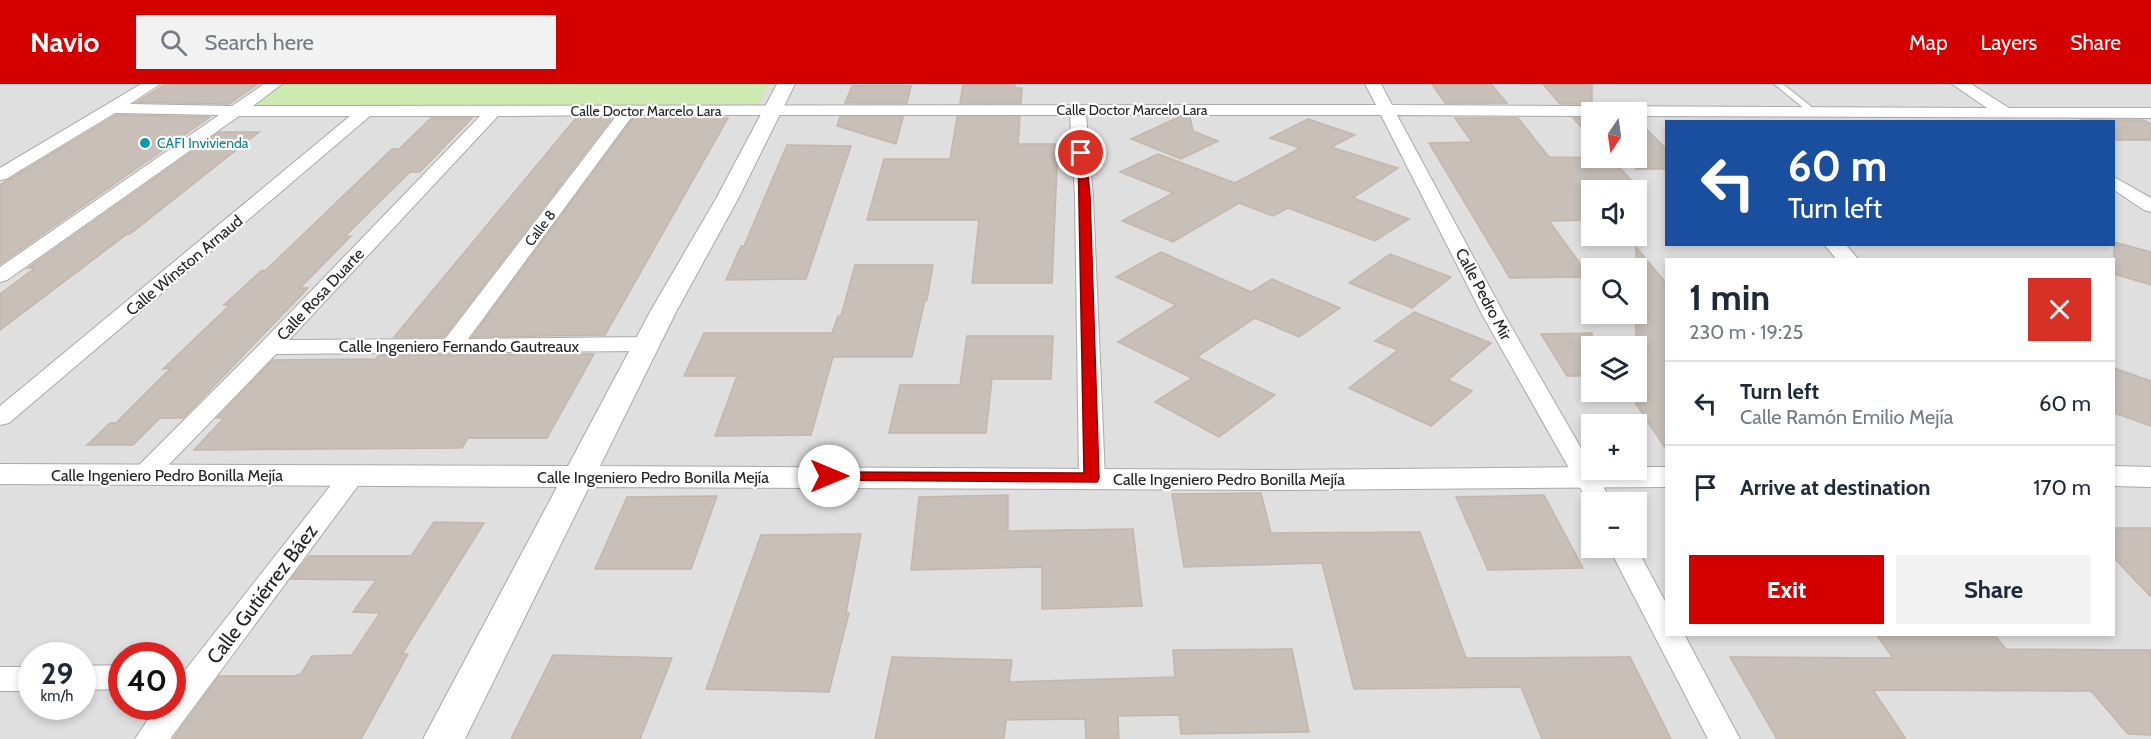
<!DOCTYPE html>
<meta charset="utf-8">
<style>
body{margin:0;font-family:Cabin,sans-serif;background:#f2f2f3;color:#1f2937;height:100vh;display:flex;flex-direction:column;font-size:22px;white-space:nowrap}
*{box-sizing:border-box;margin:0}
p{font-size:20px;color:#747a83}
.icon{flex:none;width:33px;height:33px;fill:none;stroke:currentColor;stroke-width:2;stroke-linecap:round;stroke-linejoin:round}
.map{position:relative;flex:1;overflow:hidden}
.sheet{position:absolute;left:1665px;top:174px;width:450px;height:378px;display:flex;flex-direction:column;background:#fff;border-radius:0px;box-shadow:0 3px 9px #0003}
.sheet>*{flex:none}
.top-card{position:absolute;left:1665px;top:36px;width:450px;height:126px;border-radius:0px;box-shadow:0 3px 9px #0003;background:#1a4fa0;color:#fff;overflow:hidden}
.needle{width:39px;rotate:193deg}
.controls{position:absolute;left:1581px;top:18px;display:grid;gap:12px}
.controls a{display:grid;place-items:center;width:66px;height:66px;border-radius:0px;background:#fff;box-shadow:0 3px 9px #0003;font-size:30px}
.speed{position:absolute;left:18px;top:558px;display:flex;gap:12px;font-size:30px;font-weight:700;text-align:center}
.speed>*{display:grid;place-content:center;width:78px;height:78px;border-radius:50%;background:#fff;box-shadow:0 3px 9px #0003;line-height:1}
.speed small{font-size:15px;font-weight:400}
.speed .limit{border:9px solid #d22;background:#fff;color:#111}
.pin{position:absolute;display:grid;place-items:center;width:51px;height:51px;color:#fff;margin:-26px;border:3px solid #fff;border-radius:50%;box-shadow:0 2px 6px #0007}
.me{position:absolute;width:66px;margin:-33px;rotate:90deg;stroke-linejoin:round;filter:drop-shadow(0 0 4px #0008)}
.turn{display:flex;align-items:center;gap:21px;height:126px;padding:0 24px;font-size:27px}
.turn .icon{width:78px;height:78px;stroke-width:2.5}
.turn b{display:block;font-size:42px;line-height:51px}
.round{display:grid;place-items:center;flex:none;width:63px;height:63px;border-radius:0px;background:#f2f2f3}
.overview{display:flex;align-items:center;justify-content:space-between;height:102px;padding:0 24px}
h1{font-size:36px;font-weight:700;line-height:45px}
.button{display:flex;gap:12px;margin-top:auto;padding:12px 24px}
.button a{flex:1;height:69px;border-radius:0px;background:#d40000;color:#fff;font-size:24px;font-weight:700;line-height:69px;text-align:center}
.button a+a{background:#f2f2f3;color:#1f2937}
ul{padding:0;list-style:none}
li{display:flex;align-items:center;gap:18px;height:84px;padding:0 24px;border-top:2px solid #e0e1e3}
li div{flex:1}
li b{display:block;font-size:22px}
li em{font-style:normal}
header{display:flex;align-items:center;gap:36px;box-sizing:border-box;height:84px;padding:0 30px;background:#d40000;color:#fff}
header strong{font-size:28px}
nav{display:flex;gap:33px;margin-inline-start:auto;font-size:21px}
.search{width:420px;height:54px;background:#f2f2f3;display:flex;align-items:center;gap:15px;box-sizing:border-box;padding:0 21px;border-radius:0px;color:#747a83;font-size:22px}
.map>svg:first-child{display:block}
</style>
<header>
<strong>Navio</strong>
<div class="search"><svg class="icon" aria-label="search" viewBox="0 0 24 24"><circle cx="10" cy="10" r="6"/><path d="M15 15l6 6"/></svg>Search here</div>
<nav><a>Map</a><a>Layers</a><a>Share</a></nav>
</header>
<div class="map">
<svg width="2151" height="655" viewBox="0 0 2151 655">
<rect width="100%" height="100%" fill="#f2efe9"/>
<!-- residential -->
<path fill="#e0dfdf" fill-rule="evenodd" d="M0,0h2151v655h-2151zM1592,28h44v46h-44zM1666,38h448v122h-448zM1592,106h44v46h-44zM1666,176h448v374h-448zM1592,184h44v46h-44zM1592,262h44v46h-44zM1592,340h44v46h-44zM1592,418h44v46h-44zM32,572h50v50h-50zM122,572h50v50h-50z"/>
<!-- grass -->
<path fill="#cdebb0" d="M281,0h488l-10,20 -511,4z"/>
<!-- building -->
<path fill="#c7bfb8" stroke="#c4b6ab" stroke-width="1.5" d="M166,0h92l-29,20 -92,-2z
M963,0h52v4h7l-1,15h-61z
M1432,0h59l16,19h-62z
M1543,0h49v20h-32z
M852,2h59l-4,17h-62z
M116,31l94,2 -210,147v-79z
M606,33l5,2 -167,218h-50l182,-219z
M840,33h63l-7,27 -59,-18z
M957,33h63l-2,27h40l-6,139h-80l7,-63h-112l17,-61h66z
M1179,33h11l3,14 25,10 -37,18 -50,-20z
M431,34h41l-52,54h-10l-65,64h6l-51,52h8l-125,130h-23l-27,27h-46l23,-22h6l55,-55 -8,1 67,-64h-6l37,-34 5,-1 126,-121h7z
M633,34h95l-123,217 -133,2z
M1455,34h63l31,39 62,1 22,24 -41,1v37l-43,1 41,56 -80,1 -81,-135 43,-1z
M1573,34h19v21z
M1636,34l30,31v20h-30z
M1308,35l47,16 -24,12 67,21 -45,30 56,21 -34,22 -87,-33 -15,8 -34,-13 -66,39 -51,-21 51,-28 -53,-21 38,-18 77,29 65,-35 -30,-10z
M2080,36h64l7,4v16h-35l-2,-1v-17z
M220,48h39l-129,102h-3l-127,96v-36l35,-26h-7z
M787,61l64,1 -45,133 -80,1 15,-34h3z
M2114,158l37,10v33l-37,-11z
M1636,163l30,36v166l-30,-45z
M1161,168l90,40 21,-13 68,29 -41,29 -44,-19 -58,39 78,38 -56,42 -64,-35 37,-24 -74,-36 58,-37 -60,-28z
M1390,170l61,23 -39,31 -63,-25z
M855,181h78l-6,35h-2l-13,57h-79l-22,78 -96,1 22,-60h-53l20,-43h128l6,-17h3z
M1414,228l77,31 -43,37 24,11 -41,35 -82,-38 49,-38 -23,-9z
M1592,249v43h-25l-26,-42z
M967,252h86l-2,43h-59l-6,54h-97l11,-48h60z
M594,270l-47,84h-79l-6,10 -268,2 30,-32h-7l56,-58 103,-1 3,-4z
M2114,284l37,13v45l-37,-13z
M1261,409l10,40 149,-1 46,126 164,-1 41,82h-129l-21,-52 -167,2 -32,-126 -138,4 -12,-73z
M1008,411v36l125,-2 9,77 -100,3v-42l-131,3 8,-73z
M1544,411l39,73 -95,2 -32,-73z
M717,412l-26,73h-96l32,-72z
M434,438l50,1 -82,131h6l-47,85h-188l46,-63h75l7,-2 11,-18 40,-1 28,-42 -27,-1 23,-32 -85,-1 18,-23h102z
M2114,444h37v69l-37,-39z
M861,450l-15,79h3l-20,79 -123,-3 55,-154z
M1876,550h118l12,15 145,1v85l-23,-1 -37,-43 -218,-1 33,49h-129l-47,-82 163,1z
M1292,565l17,83 -128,2 -2,-19 -61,1 1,23h-33l-1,-20 -79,1 -2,19h-129l17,-82 120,3 -3,22 166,-5 -2,-27z
M553,571l119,3 -32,81h-129z"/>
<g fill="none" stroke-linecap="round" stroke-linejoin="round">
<!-- service casing -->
<g stroke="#a9a9a9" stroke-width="2">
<path id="service" d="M1774,0h9l35,28 -7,2z"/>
</g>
<!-- minor casing -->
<g stroke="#a9a9a9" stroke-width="2">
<path id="minor" d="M141,0h19l-30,20 102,2 32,-22h18l-29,22 1123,-1 -11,-21h16l11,21 595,3 -35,-24h19l38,24h142v10l-515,-2v-4h-44v4l-195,-1 108,201 107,186h-20v7l-109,-193 -102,-201h-295l7,81 12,282 -4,6 -9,2 -9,-2 -4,-6 -4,-282 -5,-81h-437l-165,224 179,-2 8,2 3,5 -3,5 -8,2 -371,3 -123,127 -9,2 -9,-2 -4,-6 4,-6 127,-127 218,-226h-110l-361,307 -9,2v-19l350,-290h-111l-232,164 -7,2v-15l219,-152 -104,-2 -109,66 -6,1v-12zM617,31l-172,224 -156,1 209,-224z
M2114,93l37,21v14l-7,-2 -30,-20z
M1824,160h21l14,16h-22z
M351,385l9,2 4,6 -4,6 -190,256h-35l22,-33h15v-19l170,-216z
M1636,463l30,56v31h18l56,105h-32l-99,-191z
M122,581v24l-40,1v-24z
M0,583h32v24h-32z"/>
</g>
<!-- tertiary casing -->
<g stroke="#a9a9a9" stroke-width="2">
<path id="tertiary" d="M777,0h18l-56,113 -63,115 -76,154 683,4 309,-3v3h44v-3h30v20l-383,3 -694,-3 -124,252h-42l134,-252 -557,-3v-20l568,2 82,-154 67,-115z
M2114,382l37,1v20l-37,-1z"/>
</g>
<!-- service -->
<use href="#service" fill="#fff" fill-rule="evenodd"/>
<!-- minor -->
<use href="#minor" fill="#fff" fill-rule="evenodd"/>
<!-- tertiary -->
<use href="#tertiary" fill="#fff" fill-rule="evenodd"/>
</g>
<!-- route -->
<path fill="#d40000" stroke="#8a0000" stroke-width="1.5" d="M1078,67l8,2 4,43 9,282 -2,4 -273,-2 -2,-4 2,-3 5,-1 255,1z"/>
<!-- markers -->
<circle fill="#0f9aa8" stroke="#fff" stroke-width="2" cx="145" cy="59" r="6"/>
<g text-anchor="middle" stroke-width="4.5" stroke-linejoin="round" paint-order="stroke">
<!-- far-street labels -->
<g font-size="14" fill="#222" stroke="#fff">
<text x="1132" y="31">Calle Doctor Marcelo Lara</text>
<text x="646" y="32">Calle Doctor Marcelo Lara</text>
<text transform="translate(540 144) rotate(-53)" y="5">Calle 8</text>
</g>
<!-- far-culture labels -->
<g font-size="14" fill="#0d838f" stroke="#fff" text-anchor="start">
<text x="157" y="64">CAFI Invivienda</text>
</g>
<!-- street labels -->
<g font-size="16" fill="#222" stroke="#fff">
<text transform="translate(184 181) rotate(-40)" y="6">Calle Winston Arnaud</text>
<text transform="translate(320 210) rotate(-47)" y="6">Calle Rosa Duarte</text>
<text transform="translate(1484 210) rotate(62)" y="6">Calle Pedro Mir</text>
<text x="459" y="268">Calle Ingeniero Fernando Gautreaux</text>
<text x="167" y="397">Calle Ingeniero Pedro Bonilla Mejía</text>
<text x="653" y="399">Calle Ingeniero Pedro Bonilla Mejía</text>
<text x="1229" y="401">Calle Ingeniero Pedro Bonilla Mejía</text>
</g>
<!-- near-street labels -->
<g font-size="20" fill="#222" stroke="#fff">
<text transform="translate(262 510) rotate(-53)" y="7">Calle Gutiérrez Báez</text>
</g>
</g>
</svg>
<div class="controls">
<a><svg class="needle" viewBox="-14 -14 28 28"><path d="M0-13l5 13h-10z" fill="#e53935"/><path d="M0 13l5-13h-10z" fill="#747a83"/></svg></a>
<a><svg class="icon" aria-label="sound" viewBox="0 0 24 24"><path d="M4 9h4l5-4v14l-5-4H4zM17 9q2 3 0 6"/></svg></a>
<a><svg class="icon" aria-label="search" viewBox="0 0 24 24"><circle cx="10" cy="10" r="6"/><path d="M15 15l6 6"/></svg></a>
<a><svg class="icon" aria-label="layers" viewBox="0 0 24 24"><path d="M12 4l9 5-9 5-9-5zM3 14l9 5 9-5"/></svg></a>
<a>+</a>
<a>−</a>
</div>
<div class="speed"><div>29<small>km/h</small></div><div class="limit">40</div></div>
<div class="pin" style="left:1081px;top:69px;background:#d93025"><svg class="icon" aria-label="arrive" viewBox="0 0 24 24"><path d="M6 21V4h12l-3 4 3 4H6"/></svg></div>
<svg class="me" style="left:829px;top:392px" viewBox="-20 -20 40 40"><circle r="19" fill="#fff"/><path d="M0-13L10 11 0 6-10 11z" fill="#d40000"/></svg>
<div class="top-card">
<div class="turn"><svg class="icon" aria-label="left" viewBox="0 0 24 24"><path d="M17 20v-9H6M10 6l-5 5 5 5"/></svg><div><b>60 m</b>Turn left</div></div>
</div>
<section class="sheet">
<div class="overview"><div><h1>1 min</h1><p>230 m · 19:25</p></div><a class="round" style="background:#d93025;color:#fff"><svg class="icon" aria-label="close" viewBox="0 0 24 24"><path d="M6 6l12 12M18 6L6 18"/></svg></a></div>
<ul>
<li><svg class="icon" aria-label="left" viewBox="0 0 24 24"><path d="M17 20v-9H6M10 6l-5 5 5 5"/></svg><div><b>Turn left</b><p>Calle Ramón Emilio Mejía</p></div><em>60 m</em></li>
<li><svg class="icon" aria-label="arrive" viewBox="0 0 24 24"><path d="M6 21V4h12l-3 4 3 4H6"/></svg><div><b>Arrive at destination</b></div><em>170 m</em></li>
</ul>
<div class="button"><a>Exit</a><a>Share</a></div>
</section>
</div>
